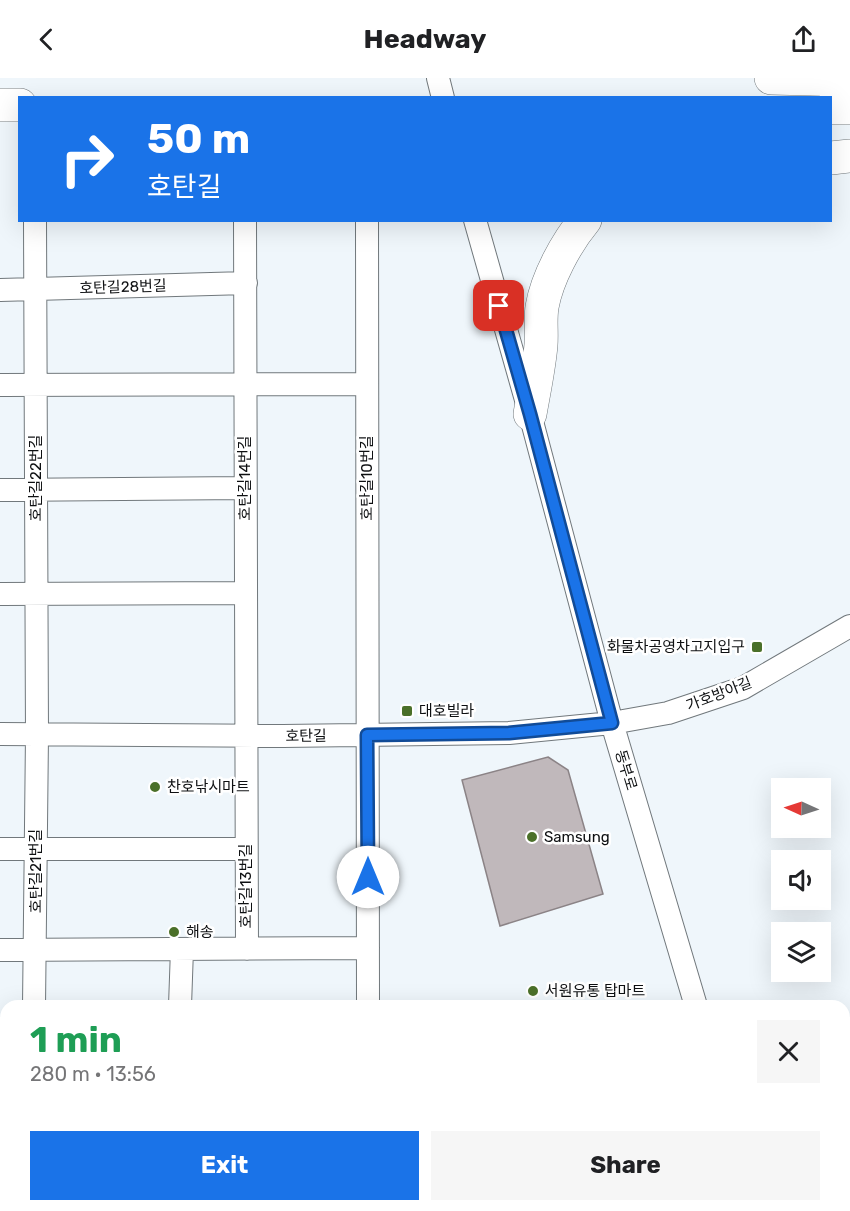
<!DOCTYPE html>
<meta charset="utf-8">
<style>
body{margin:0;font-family:Rubik,"Noto Sans KR",sans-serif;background:#f6f6f6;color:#202124;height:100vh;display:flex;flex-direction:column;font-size:22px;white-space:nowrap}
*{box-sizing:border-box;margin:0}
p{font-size:20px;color:#757577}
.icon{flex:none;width:33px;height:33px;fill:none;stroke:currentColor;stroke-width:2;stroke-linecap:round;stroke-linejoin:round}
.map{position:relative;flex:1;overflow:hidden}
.drawer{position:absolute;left:0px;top:922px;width:850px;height:212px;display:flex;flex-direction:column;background:#fff;border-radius:18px 18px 0 0;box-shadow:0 6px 24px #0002}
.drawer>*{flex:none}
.guide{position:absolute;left:18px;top:18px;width:814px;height:126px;border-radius:0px;box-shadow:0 6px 24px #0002;background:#1a73e8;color:#fff;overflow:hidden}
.needle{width:39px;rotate:273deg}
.controls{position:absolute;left:771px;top:700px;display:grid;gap:12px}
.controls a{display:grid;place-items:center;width:60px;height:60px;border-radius:0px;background:#fff;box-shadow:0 6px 24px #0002;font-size:30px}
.pin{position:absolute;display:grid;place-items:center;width:51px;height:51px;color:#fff;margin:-26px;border-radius:12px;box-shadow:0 3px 9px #0006}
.me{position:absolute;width:66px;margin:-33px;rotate:0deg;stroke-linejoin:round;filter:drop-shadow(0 0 4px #0008)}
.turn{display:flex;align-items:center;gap:21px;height:126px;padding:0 30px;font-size:27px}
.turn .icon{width:78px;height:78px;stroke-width:2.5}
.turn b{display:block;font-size:42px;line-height:51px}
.round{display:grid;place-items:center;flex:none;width:63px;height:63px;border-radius:0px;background:#f6f6f6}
.overview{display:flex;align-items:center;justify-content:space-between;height:102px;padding:0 30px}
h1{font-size:36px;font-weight:700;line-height:45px;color:#1e9e55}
.primary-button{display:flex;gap:12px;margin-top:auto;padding:12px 30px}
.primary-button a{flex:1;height:69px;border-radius:0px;background:#1a73e8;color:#fff;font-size:24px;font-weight:700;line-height:69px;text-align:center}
.primary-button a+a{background:#f6f6f6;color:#202124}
header{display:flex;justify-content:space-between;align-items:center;height:78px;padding:0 30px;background:#fff;font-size:27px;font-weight:700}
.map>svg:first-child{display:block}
</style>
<header><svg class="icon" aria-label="back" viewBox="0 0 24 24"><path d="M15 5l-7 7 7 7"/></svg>Headway<svg class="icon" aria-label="share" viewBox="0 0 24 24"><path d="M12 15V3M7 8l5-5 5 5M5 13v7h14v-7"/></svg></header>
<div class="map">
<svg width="850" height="1133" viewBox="0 0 850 1133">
<rect width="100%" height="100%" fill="#eff6fb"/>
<!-- green -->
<path fill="#c6dcbe" d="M277,1128h86v5h-86z"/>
<!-- building -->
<path fill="#c0b8bb" stroke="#8b8386" stroke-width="1.5" d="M548,679l20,13 35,124 -103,32 -38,-146z
M397,1128h56v5h-56z"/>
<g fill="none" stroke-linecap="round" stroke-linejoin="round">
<!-- minor casing -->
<g stroke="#71787c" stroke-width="24">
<path id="minor" d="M438,0l5,20
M245,142l2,729
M367,142l1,786
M475,142l55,194 82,309 84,283
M0,212l246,-7
M0,307l366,-1
M0,412l245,-2
M0,516l246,-1
M0,656l283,2 226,-3 103,-10 56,-10 75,-25 107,-62
M0,771h246
M0,872l368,-2
M34,928l3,-271 -2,-515
M180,928l2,-57
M0,1080h6
M33,1128v5
M368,1128v5
M756,1128l1,5
M173,1133v-5
M658,1133l22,-5"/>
</g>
<!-- highway casing -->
<g stroke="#71787c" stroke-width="34">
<path id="highway" d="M771,0l79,2
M0,27h20
M831,30h19
M831,80l19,-2
M530,336c4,-23 9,-46 11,-69 1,-13 -1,-25 1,-38 5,-29 24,-64 43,-87"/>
</g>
<!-- minor -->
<use href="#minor" stroke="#fff" stroke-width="22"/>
<!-- highway -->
<use href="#highway" stroke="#fff" stroke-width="33"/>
</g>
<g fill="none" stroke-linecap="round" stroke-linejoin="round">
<!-- route casing -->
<g stroke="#114b97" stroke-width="15">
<path id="route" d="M368,799l-1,-142 142,-2 103,-10 -82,-309 -31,-108"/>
</g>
<!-- route -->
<use href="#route" stroke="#1a73e8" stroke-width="10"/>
</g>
<!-- markers -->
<g fill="#4b7029" stroke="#fff" stroke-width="2">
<rect x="751" y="563" width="12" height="12" rx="3"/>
<rect x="401" y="627" width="12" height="12" rx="3"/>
<circle cx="155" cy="709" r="6"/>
<circle cx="532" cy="759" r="6"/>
<circle cx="174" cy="854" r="6"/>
<circle cx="533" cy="913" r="6"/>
</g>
<g text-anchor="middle" stroke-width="5" stroke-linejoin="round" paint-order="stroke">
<!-- street labels -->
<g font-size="15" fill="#0e1012" stroke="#fff">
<text transform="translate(123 209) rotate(-2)" y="5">호탄길28번길</text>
<text transform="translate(36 400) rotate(-90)" y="5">호탄길22번길</text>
<text transform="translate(245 400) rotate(-90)" y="5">호탄길14번길</text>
<text transform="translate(367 400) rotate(-90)" y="5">호탄길10번길</text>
<text transform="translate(719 616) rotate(-21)" y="5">가호방아길</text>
<text transform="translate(306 658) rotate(-1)" y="5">호탄길</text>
<text transform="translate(626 692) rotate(73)" y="5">동부로</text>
<text transform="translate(36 793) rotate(-90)" y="5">호탄길21번길</text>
<text transform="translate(246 808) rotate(-90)" y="5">호탄길13번길</text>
</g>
<!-- poi labels -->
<g font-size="15" fill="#0e1012" stroke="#fff" text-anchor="start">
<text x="745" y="574" text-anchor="end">화물차공영차고지입구</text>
<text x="419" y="638">대호빌라</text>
<text x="167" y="714">찬호낚시마트</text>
<text x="544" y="764">Samsung</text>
<text x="186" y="859">해송</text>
<text x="545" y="918">서원유통 탑마트</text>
</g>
</g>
</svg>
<div class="controls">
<a><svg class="needle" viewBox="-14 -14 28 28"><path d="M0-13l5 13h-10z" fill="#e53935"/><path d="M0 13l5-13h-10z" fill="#757577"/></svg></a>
<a><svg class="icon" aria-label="sound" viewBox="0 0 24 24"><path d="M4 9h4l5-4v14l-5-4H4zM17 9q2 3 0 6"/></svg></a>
<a><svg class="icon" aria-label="layers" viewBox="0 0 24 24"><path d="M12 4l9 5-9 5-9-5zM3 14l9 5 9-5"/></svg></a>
</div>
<div class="pin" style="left:499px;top:228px;background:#d93025"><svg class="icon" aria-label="arrive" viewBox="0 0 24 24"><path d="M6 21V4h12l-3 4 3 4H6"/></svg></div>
<svg class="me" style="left:368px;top:799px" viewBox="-20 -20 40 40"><circle r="19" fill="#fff"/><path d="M0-13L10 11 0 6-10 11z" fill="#1a73e8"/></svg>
<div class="guide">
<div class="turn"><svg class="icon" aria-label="right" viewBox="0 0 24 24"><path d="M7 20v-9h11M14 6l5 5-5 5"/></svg><div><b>50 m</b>호탄길</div></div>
</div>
<section class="drawer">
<div class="overview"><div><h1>1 min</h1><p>280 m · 13:56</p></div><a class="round"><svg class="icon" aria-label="close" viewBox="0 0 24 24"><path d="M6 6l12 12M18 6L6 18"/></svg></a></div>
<div class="primary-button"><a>Exit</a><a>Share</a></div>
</section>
</div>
